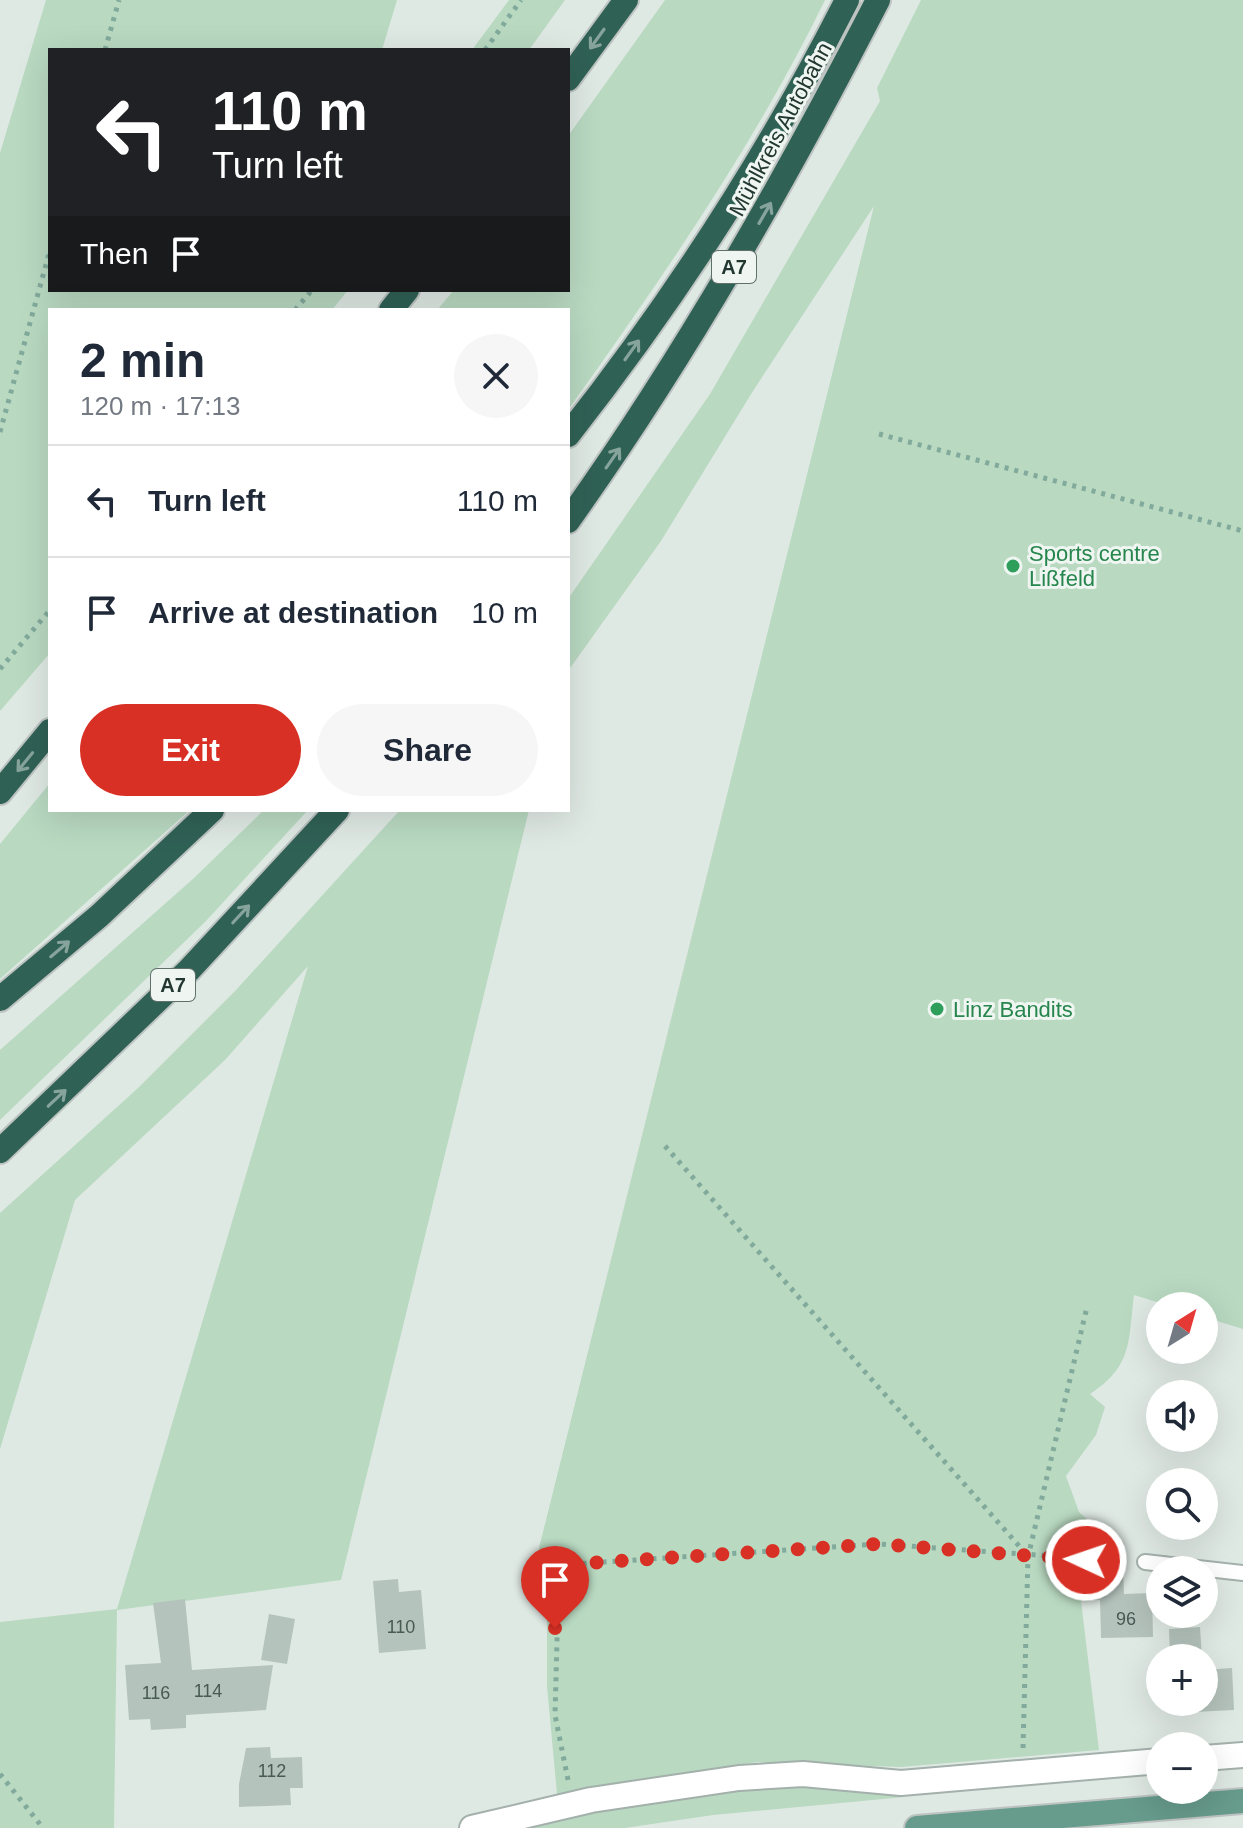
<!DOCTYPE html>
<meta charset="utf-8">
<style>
body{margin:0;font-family:Helvetica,sans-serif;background:#f6f6f7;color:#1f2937;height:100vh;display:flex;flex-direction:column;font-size:30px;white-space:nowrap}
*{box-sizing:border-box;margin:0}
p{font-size:26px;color:#747a83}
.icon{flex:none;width:44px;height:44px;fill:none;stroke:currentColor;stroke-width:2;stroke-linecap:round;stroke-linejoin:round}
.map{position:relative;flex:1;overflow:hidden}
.panel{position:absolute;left:48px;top:308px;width:522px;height:504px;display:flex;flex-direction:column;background:#fff;border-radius:0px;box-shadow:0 8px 32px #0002}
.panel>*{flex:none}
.top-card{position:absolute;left:48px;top:48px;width:522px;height:244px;border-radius:0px;box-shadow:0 8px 32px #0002;background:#202124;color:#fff;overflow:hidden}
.needle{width:52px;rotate:37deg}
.buttons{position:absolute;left:1146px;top:1292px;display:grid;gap:16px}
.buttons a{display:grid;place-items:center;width:72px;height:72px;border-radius:50%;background:#fff;box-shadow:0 8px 32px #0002;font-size:40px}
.pin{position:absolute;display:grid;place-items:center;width:68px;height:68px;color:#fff;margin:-82px -34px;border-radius:50% 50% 50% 0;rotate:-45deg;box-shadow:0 0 8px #0007}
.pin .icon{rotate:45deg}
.me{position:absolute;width:88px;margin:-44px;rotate:273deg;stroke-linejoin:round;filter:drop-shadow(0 0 6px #0008)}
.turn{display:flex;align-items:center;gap:28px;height:168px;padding:0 32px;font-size:36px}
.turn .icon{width:104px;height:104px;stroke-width:2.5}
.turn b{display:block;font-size:56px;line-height:68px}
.then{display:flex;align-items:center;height:76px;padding:0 32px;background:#0003;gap:16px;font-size:30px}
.round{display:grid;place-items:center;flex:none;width:84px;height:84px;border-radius:42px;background:#f6f6f7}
.head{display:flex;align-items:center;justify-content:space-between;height:136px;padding:0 32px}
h1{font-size:48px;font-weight:600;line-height:60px}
.button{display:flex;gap:16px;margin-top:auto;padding:16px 32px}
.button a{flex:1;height:92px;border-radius:48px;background:#d93025;color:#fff;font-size:32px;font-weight:600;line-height:92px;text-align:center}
.button a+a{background:#f6f6f7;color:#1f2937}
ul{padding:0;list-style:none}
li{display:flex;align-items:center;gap:24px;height:112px;padding:0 32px;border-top:2px solid #e0e1e3}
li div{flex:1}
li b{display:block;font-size:30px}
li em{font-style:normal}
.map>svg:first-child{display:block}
</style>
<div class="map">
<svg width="1243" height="1828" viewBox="0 0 1243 1828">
<rect width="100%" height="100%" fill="#dfe9e4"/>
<!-- green -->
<path fill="#b9d9c1" d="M46,0h351l-15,50h-332v240h298l-16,20h-282v343l-50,58v-558z
M509,0h56l-36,50h-57z
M665,0h160c-71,146 -163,278 -257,410v-100h-131l17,-20h114v-154z
M921,0h322v1329l-39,-12v-11h-34l-36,-11c-6,47 -1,71 -44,99l15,13 -9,28 -30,41 13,36 22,20 -4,13 -22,6 24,199 -198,17 -143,-5 -201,32 -10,-108v-119l-13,1 340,-1362 -121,185 -92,150 -93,130v-72l142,-205 170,-293 -3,-13z
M50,783v27h140l-190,169v-135z
M264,810h44l-102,111 -206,199v-70l194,-172z
M400,810h129l-188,770 -224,30 -3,218h-114v-206l117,-13 191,-643 -83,94 -150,140 -75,249v-236l138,-125 98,-98z
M789,1784l115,13 -191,18 -88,13h-116l192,-35z"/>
<!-- building -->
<path fill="#b5c3bd" d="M1123,1570l1,24 28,-1 1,44 -52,1 -1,-38h-15l-1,-28z
M398,1579l1,13 22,-2 5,59 -47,4 -6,-72z
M185,1599l7,71 81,-5 -7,45 -80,5v13l-35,2 -1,-11 -21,1 -4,-55 36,-2 -8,-60z
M269,1614l26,5 -8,45 -26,-4z
M1200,1627l2,31h-32l-1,-29z
M1232,1668l2,42 -40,2 -1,-10h11v-32z
M270,1747l1,11 31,-1 1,31h-13l1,17 -52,2v-23l7,-36z"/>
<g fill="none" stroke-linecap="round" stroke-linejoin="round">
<!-- lane casing -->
<g stroke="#a3b0ab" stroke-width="18">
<path id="lane" d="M1145,1562l98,11"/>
</g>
<!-- street casing -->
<g stroke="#a3b0ab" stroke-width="28">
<path id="street" d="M1204,1758l39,-3
M472,1828l119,-28 148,-22 64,-4 98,9 259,-22"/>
</g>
<!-- primary casing -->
<g stroke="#bdc3c1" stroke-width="28">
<path id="primary" d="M917,1828l326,-27"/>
</g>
<!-- highway casing -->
<g stroke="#bdc3c1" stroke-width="28">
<path id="highway" d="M568,79l58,-79
M391,310l16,-20
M568,435c107,-136 201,-281 279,-435
M568,521c118,-166 217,-340 310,-521
M0,792l50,-61
M0,999l99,-83 113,-106
M0,1151l189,-181 148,-160"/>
</g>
<!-- path -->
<path stroke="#82aa9c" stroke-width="5" stroke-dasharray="4 6" stroke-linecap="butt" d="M105,50l14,-50
M485,50l36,-50
M295,310l17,-20
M0,432l50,-182
M879,434l364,97
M0,669l50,-59
M665,1146l363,410
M1023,1748l5,-191 59,-250
M0,1774l43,54
M568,1780l-13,-65 4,-150 319,-21 246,17"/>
<!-- lane -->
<use href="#lane" stroke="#fff" stroke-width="14"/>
<!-- street -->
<use href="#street" stroke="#fff" stroke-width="24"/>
<!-- primary -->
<use href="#primary" stroke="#679b8c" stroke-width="24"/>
<!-- highway -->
<use href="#highway" stroke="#306155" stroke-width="24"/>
</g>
<!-- one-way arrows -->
<defs><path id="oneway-shaft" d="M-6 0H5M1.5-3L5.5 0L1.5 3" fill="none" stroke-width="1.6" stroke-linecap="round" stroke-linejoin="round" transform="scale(2)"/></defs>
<g stroke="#86a49c">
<use href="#oneway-shaft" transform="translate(597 39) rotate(126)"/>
<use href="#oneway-shaft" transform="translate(765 213) rotate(-60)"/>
<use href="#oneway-shaft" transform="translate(632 350) rotate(-54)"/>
<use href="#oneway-shaft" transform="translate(613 458) rotate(-55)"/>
<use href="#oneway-shaft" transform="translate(25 762) rotate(129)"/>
<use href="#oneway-shaft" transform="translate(241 914) rotate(-47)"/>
<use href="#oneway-shaft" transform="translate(60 949) rotate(-40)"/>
<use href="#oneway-shaft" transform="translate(57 1098) rotate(-43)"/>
</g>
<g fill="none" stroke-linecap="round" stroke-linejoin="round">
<!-- route -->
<path stroke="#d93025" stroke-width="14" stroke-dasharray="0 25.2" d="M555,1628l4,-63 319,-21 208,16"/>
</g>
<!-- markers -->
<g fill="#2e9e5b" stroke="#eff6f2" stroke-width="3">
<circle cx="1013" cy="566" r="8"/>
<circle cx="937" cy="1009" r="8"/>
</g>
<g text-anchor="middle" stroke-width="6" stroke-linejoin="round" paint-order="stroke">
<!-- number labels -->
<g font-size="18" fill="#475a54">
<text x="1126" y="1625">96</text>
<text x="401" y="1633">110</text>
<text x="208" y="1697">114</text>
<text x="156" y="1699">116</text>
<text x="272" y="1777">112</text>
</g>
<!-- shield labels -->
<g fill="#eff6f2" stroke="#60706b" stroke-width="2">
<rect x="712" y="251" width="44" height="32" rx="6"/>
<rect x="151" y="969" width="44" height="32" rx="6"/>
</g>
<g font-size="20" font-weight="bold" fill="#223731">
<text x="734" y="274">A7</text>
<text x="173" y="992">A7</text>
</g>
<!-- street labels -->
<g font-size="22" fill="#223731" stroke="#eff6f2">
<text transform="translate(780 129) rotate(-62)" y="8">Mühlkreis Autobahn</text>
</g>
<!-- leisure labels -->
<g font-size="22" fill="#27864d" stroke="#eff6f2" text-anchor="start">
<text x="1029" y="561">Sports centre<tspan x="1029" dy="25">Lißfeld</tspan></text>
<text x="953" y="1017">Linz Bandits</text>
</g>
</g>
</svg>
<div class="buttons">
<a><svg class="needle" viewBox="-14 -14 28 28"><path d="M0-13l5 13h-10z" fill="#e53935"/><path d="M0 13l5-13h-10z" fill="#747a83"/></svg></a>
<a><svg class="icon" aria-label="sound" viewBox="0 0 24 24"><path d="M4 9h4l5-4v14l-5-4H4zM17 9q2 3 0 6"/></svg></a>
<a><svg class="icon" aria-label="search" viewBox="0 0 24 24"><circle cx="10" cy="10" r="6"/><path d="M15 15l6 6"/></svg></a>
<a><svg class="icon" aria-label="layers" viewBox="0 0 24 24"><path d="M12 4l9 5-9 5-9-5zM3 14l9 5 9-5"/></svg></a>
<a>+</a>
<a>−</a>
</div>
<div class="pin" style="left:555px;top:1628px;background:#d93025"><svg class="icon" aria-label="arrive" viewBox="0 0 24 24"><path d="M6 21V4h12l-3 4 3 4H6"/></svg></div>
<svg class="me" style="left:1086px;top:1560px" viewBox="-20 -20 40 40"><circle r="17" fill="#d93025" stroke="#fff" stroke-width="3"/><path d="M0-11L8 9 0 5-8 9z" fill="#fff"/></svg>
<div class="top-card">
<div class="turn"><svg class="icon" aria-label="left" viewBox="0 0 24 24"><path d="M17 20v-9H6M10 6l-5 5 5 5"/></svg><div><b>110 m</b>Turn left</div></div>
<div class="then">Then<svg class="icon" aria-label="arrive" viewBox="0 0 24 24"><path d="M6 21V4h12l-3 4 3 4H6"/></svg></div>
</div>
<section class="panel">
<div class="head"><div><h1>2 min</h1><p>120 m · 17:13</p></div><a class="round"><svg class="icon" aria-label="close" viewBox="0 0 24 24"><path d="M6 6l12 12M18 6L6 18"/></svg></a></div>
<ul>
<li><svg class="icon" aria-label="left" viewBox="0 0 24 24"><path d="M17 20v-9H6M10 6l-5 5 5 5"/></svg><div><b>Turn left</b></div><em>110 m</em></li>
<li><svg class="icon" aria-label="arrive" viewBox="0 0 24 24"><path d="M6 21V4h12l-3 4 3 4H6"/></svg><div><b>Arrive at destination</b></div><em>10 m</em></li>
</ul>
<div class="button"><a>Exit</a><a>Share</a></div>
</section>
</div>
